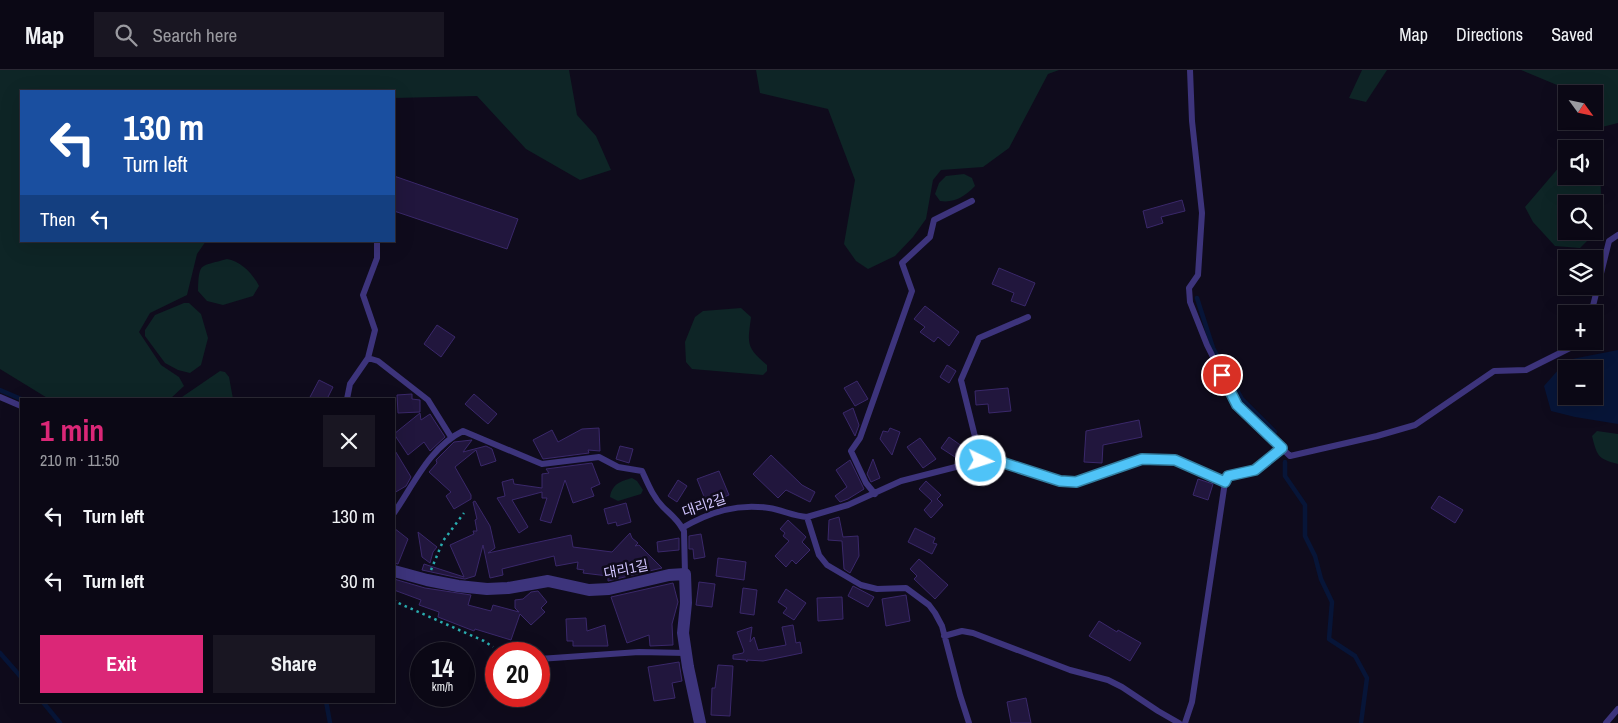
<!DOCTYPE html>
<meta charset="utf-8">
<style>
body{margin:0;font-family:"Archivo Narrow","Noto Sans KR",sans-serif;background:#191622;color:#f1f3f6;height:100vh;display:flex;flex-direction:column;font-size:19px;white-space:nowrap}
*{box-sizing:border-box;margin:0}
p{font-size:16px;color:#9a9aa0}
.icon{flex:none;width:28px;height:28px;fill:none;stroke:currentColor;stroke-width:2;stroke-linecap:round;stroke-linejoin:round}
.map{position:relative;flex:1;overflow:hidden}
.side{position:absolute;left:20px;top:328px;width:375px;height:305px;display:flex;flex-direction:column;background:#0b0815;border-radius:0px;box-shadow:0 5px 20px #0002,0 0 0 1px #2b2934}
.side>*{flex:none}
.top-card{position:absolute;left:20px;top:20px;width:375px;height:152px;border-radius:0px;box-shadow:0 5px 20px #0002,0 0 0 1px #2b2934;background:#1a4fa0;color:#fff;overflow:hidden}
.needle{width:32px;rotate:123deg}
.buttons{position:absolute;left:1558px;top:15px;display:grid;gap:10px}
.buttons a{display:grid;place-items:center;width:45px;height:45px;border-radius:0px;background:#0b0815;box-shadow:0 5px 20px #0002,0 0 0 1px #2b2934;font-size:25px}
.speed{position:absolute;left:410px;top:572px;display:flex;gap:10px;font-size:25px;font-weight:700;text-align:center}
.speed>*{display:grid;place-content:center;width:65px;height:65px;border-radius:50%;background:#0b0815;box-shadow:0 5px 20px #0002,0 0 0 1px #2b2934;line-height:1}
.speed small{font-size:12px;font-weight:400}
.speed .limit{border:8px solid #d22;background:#fff;color:#111}
.pin{position:absolute;display:grid;place-items:center;width:42px;height:42px;color:#fff;margin:-21px;border:2px solid #fff;border-radius:50%;box-shadow:0 1px 5px #0007}
.me{position:absolute;width:55px;margin:-28px;rotate:94deg;stroke-linejoin:round;filter:drop-shadow(0 0 4px #0008)}
.turn{display:flex;align-items:center;gap:18px;height:105px;padding:0 20px;font-size:22px}
.turn .icon{width:65px;height:65px;stroke-width:2.5}
.turn b{display:block;font-size:35px;line-height:42px}
.then{display:flex;align-items:center;height:48px;padding:0 20px;background:#0003;gap:10px;font-size:19px}
.round{display:grid;place-items:center;flex:none;width:52px;height:52px;border-radius:0px;background:#191622}
.headline{display:flex;align-items:center;justify-content:space-between;height:85px;padding:0 20px}
h1{font-size:30px;font-weight:700;line-height:38px;color:#db2777}
.primary-button{display:flex;gap:10px;margin-top:auto;padding:10px 20px}
.primary-button a{flex:1;height:58px;border-radius:0px;background:#db2777;color:#fff;font-size:20px;font-weight:700;line-height:58px;text-align:center}
.primary-button a+a{background:#191622;color:#f1f3f6}
ul{padding:0;list-style:none}
li{display:flex;align-items:center;gap:15px;height:65px;padding:0 20px}
li div{flex:1}
li b{display:block;font-size:19px}
li em{font-style:normal}
header{display:flex;align-items:center;gap:30px;box-sizing:border-box;height:70px;padding:0 25px;background:#0b0815;border-bottom:1px solid #2b2934}
header strong{font-size:24px}
nav{display:flex;gap:28px;margin-inline-start:auto;font-size:18px}
.search{width:350px;height:45px;background:#191622;display:flex;align-items:center;gap:12px;box-sizing:border-box;padding:0 18px;border-radius:0px;color:#9a9aa0;font-size:19px}
.map>svg:first-child{display:block}
</style>
<header>
<strong>Map</strong>
<div class="search"><svg class="icon" aria-label="search" viewBox="0 0 24 24"><circle cx="10" cy="10" r="6"/><path d="M15 15l6 6"/></svg>Search here</div>
<nav><a>Map</a><a>Directions</a><a>Saved</a></nav>
</header>
<div class="map">
<svg width="1618" height="653" viewBox="0 0 1618 653">
<rect width="100%" height="100%" fill="#0f0b1c"/>
<!-- green -->
<path fill="#0e2526" fill-rule="evenodd" d="M0,0h569l8,45 19,21 15,34 -31,10 -54,-31 -49,-53 -83,2v-7h-373v150h185l-9,13 -10,41 -37,18 -11,19 22,33 18,12 5,9 -14,13h-121l-49,-30z
M756,0h303l-11,4 -39,74 -26,19 -42,3 -8,10 -7,39 -13,18 -18,19 -27,13 -12,-8 -12,-17 11,-64 -27,-71 -68,-16z
M1362,0h25l-21,32 -17,-4z
M1521,0h97v53l-16,4 -13,-6h5v-27h-28v12l-9,-21z
M1599,76l2,48 -3,36 -18,18 -25,-2 -22,-24 -8,-15 41,-48v17h28v-27h-18zM1566,134h28v27h-28z
M964,104l8,4 3,8c-11,11 -20,17 -35,15l-5,-7 4,-11 7,-7z
M227,189c14,2 26,15 32,27l-6,10 -30,9 -16,-4 -9,-10c1,-30 2,-24 29,-32z
M184,233h5l12,11 7,24 -7,27 -11,8 -12,-3 -13,-7 -20,-27v-6l10,-15z
M741,238l10,9c-3,26 -6,30 16,48v6l-4,4 -71,-6 -6,-7 -1,-20 10,-25 8,-6z
M220,301l5,1 4,5 4,22h-52l1,-2z
M1597,361l21,3v30c-20,-5 -21,-8 -26,-28z
M632,408l5,3 6,9 -2,4 -23,7 -8,-4c2,-13 11,-16 22,-19z"/>
<!-- water -->
<path fill="#071538" fill-rule="evenodd" d="M1618,280v74l-43,-7 -24,-6 -7,-25 23,-26zM1566,299h28v27h-28z"/>
<g fill="none" stroke-linecap="round" stroke-linejoin="round">
<!-- stream -->
<path stroke="#071538" stroke-width="4.5" d="M1197,228l16,50 29,51 33,33
M0,320l21,9
M1285,392v14l20,29v31l10,20 6,23 11,23 -3,37 26,17 12,22 -6,45
M0,583l21,24
M42,631l18,22
M326,631l4,22"/>
</g>
<!-- building -->
<path fill="#21163d" stroke="#3a286a" d="M394,106l124,43 -11,30 -113,-38z
M1182,130l3,11 -24,6 2,6 -16,5 -4,-17z
M999,198l36,15 -10,23 -14,-5 3,-8 -22,-9z
M925,236l34,26 -10,14 -11,-9 -4,5 -14,-10 5,-5 -11,-8z
M437,255l18,12 -14,20 -17,-13z
M947,295l9,6 -7,12 -9,-6z
M319,310l14,7 -6,12h-18z
M857,311l11,18 -13,7 -11,-18z
M1008,318l3,23 -22,2 -1,-9 -12,1 -1,-14z
M412,324v5l8,1v12l-22,1 -1,-18z
M474,324l23,20 -9,10 -23,-20z
M853,338l6,17 -4,11 -12,-23z
M420,343l1,7 9,-6 15,23 -15,14 -6,-9 -16,13 -14,-21z
M1139,350l3,17 -39,8 -1,18 -18,-1 2,-31z
M599,358l1,23 -12,-1 1,3 -46,6 -10,-19 19,-10 6,12 24,-13z
M890,358l10,4 -8,23 -12,-16 3,-8 5,1z
M949,367l17,12 -8,10 -17,-11z
M920,368l16,21 -13,9 -16,-21z
M472,370l-9,12 23,-6 6,3 4,12 -15,5 -5,-16 -21,17 16,28v4l-17,10 -8,-13 5,-4 -22,-20 8,-9 -1,-3 18,-18z
M620,376l13,3 -4,14 -13,-4z
M394,379l17,28 -5,9 -12,7z
M771,385l31,30 13,7 -5,10 -24,-12 -8,8 -25,-24z
M873,389l7,19 -9,4 -4,-8z
M850,390l14,29 -16,10 -8,3 -5,-6 12,-9 -11,-17z
M592,393l8,21 -9,4 3,8 -21,7 -8,-23 -14,43 -11,-3 7,-22h-5v-6l-30,8 16,27 -9,6 -22,-35 8,-2 -3,-14 11,-3 1,5 28,4v-14l7,-1 -3,-4z
M719,401l10,24 -22,9 -10,-25z
M1198,409l15,5 -5,16 -15,-5z
M678,410l9,6 -10,16 -9,-6z
M926,411l15,14 -4,4 6,6 -12,13 -7,-8 8,-9 -13,-12z
M1439,426l24,14 -8,13 -24,-15z
M475,431l15,25 5,22 -7,5 83,-18 2,12 39,5 18,-19 2,5 6,5 -3,3 4,-1 23,23 -54,13v-5l-25,-3 1,-3 -7,-1 1,-7 -22,4 -2,-10 -52,13 1,6 -13,3 -7,-33 -8,31 -10,3 -6,-1 -37,-8 2,-6 40,13 -14,-32 24,-11 -1,-3h4l-2,-11 2,-1 -4,-17z
M626,433l5,19 -14,4 -1,-4 -8,2 -4,-15z
M839,447l4,20 15,-1 1,20 -9,17 -6,-4 -2,-28 -14,-1 1,-20z
M788,450l18,17 -4,5 8,8 -14,14 -4,-4 -6,7 -11,-11 14,-15 -6,-5 2,-3 -5,-4z
M394,458l14,11 -10,25 -4,-1z
M915,458l20,10 -2,5 4,1 -5,10 -24,-12z
M418,462l19,15 -4,5 -3,11 -8,-6z
M701,464l4,23 -11,2 -1,-10h-4v-13z
M679,468v12l-21,2 -1,-10z
M718,488l28,4 -2,18 -28,-4z
M919,489l29,26 -13,14 -21,-20 3,-3 -7,-7z
M394,509l31,9 46,7 -3,10 23,6 2,-6 26,7 -4,-4v-8l8,-1 8,-7 7,-1 9,11 -6,6 4,4 -14,13 -11,-11 -9,26 -36,-11 -1,2 -36,-14 1,-5 -20,-7 2,-5 -27,-10z
M699,512l16,2 -3,23 -16,-2z
M673,513l5,19 -6,22 1,21 -23,1 -1,-11 -22,8 -16,-46z
M853,516l21,11 -6,10 -20,-11z
M743,518l14,2 -3,25 -14,-2z
M786,519l20,14 -12,17 -11,-7 4,-5 -9,-6z
M906,525l4,26 -24,5 -4,-27z
M842,527l1,22 -25,2 -1,-23z
M586,548l1,13 18,-6 3,21h-35v-5h-6l-1,-22z
M1099,551l18,11 1,-2 23,13 -11,18 -41,-25z
M793,555l3,18 4,-1 2,11 -39,8 -16,-1v2l-1,-2 -13,-1v-4l10,-2 1,-2 -7,-19 15,-5 -2,15 4,-5 4,13 28,-5 -4,-18z
M679,592l3,19 -10,2 3,15 -21,3 -6,-34z
M718,595l15,1 -3,50 -19,-1 1,-27h3z
M1026,628l5,25h-20l-4,-21z"/>
<g fill="none" stroke-linecap="round" stroke-linejoin="round">
<!-- path -->
<path stroke="#29acaf" stroke-width="2.5" stroke-dasharray="2.5 4" stroke-linecap="butt" d="M431,500l12,-29 21,-28
M394,529l2,3 88,39 9,6"/>
<!-- service -->
<path stroke="#3d347c" stroke-width="6" d="M1190,0l2,51 10,92 -4,62 -9,13 1,14 17,43 30,60 53,51 87,-20 38,-11 79,-54 32,-1 58,-29
M1591,244l18,-73 9,-6
M368,288l10,3 50,39 23,37
M0,327l21,9
M347,329l3,-15 18,-26 7,-28 -12,-35 14,-37v-17
M981,391l-20,-81 18,-42 49,-21
M875,424l-9,-11 -15,-32 9,-13 52,-147 -10,-28 28,-26 4,-17 38,-19
M394,443c20,-29 36,-66 69,-82l79,33 57,-7 19,10 24,4c6,13 11,26 21,36 7,7 14,12 19,21 28,-16 55,-25 87,-20 13,2 25,8 38,9l12,38 8,10 34,20 16,4 29,-1 23,17 6,8 7,13 18,69 9,28
M807,447l41,-12 53,-24 86,-22c27,4 64,26 89,23 23,-3 43,-18 65,-23 29,-6 60,12 84,23
M682,458l2,3 1,43
M944,566l18,-5 11,2 97,37 38,10 14,7 36,24 21,12
M500,582l7,2
M539,589l100,-7 47,1
M1185,653l7,-21 33,-220 3,-6 27,-6 27,-22
M1606,653l12,-14"/>
<!-- minor -->
<path stroke="#3d347c" stroke-width="12" d="M394,501l33,9 31,6 29,3 21,-1 40,-7 41,9 20,-1 60,-14 16,-1 1,29 -3,30 5,34 12,56"/>
</g>
<g fill="none" stroke-linecap="round" stroke-linejoin="round">
<!-- route casing -->
<g stroke="#337fa1" stroke-width="12">
<path id="route" d="M981,391l6,-1 14,2 59,19 16,1 66,-23 33,1 50,22 3,-6 27,-6 27,-22 -45,-43 -15,-30"/>
</g>
<!-- route -->
<use href="#route" stroke="#4fc3f7" stroke-width="9"/>
</g>
<g text-anchor="middle" stroke-width="5" stroke-linejoin="round" paint-order="stroke">
<!-- street labels -->
<g font-size="14" fill="#d1c5ff" stroke="#0f0b1c">
<text transform="translate(704 435) rotate(-19)" y="5">대리2길</text>
<text transform="translate(626 499) rotate(-11)" y="5">대리1길</text>
</g>
</g>
</svg>
<div class="buttons">
<a><svg class="needle" viewBox="-14 -14 28 28"><path d="M0-13l5 13h-10z" fill="#e53935"/><path d="M0 13l5-13h-10z" fill="#9a9aa0"/></svg></a>
<a><svg class="icon" aria-label="sound" viewBox="0 0 24 24"><path d="M4 9h4l5-4v14l-5-4H4zM17 9q2 3 0 6"/></svg></a>
<a><svg class="icon" aria-label="search" viewBox="0 0 24 24"><circle cx="10" cy="10" r="6"/><path d="M15 15l6 6"/></svg></a>
<a><svg class="icon" aria-label="layers" viewBox="0 0 24 24"><path d="M12 4l9 5-9 5-9-5zM3 14l9 5 9-5"/></svg></a>
<a>+</a>
<a>−</a>
</div>
<div class="speed"><div>14<small>km/h</small></div><div class="limit">20</div></div>
<div class="pin" style="left:1222px;top:305px;background:#d93025"><svg class="icon" aria-label="arrive" viewBox="0 0 24 24"><path d="M6 21V4h12l-3 4 3 4H6"/></svg></div>
<svg class="me" style="left:981px;top:391px" viewBox="-20 -20 40 40"><circle r="17" fill="#4fc3f7" stroke="#fff" stroke-width="3"/><path d="M0-11L8 9 0 5-8 9z" fill="#fff"/></svg>
<div class="top-card">
<div class="turn"><svg class="icon" aria-label="left" viewBox="0 0 24 24"><path d="M17 20v-9H6M10 6l-5 5 5 5"/></svg><div><b>130 m</b>Turn left</div></div>
<div class="then">Then<svg class="icon" aria-label="left" viewBox="0 0 24 24"><path d="M17 20v-9H6M10 6l-5 5 5 5"/></svg></div>
</div>
<section class="side">
<div class="headline"><div><h1>1 min</h1><p>210 m · 11:50</p></div><a class="round"><svg class="icon" aria-label="close" viewBox="0 0 24 24"><path d="M6 6l12 12M18 6L6 18"/></svg></a></div>
<ul>
<li><svg class="icon" aria-label="left" viewBox="0 0 24 24"><path d="M17 20v-9H6M10 6l-5 5 5 5"/></svg><div><b>Turn left</b></div><em>130 m</em></li>
<li><svg class="icon" aria-label="left" viewBox="0 0 24 24"><path d="M17 20v-9H6M10 6l-5 5 5 5"/></svg><div><b>Turn left</b></div><em>30 m</em></li>
</ul>
<div class="primary-button"><a>Exit</a><a>Share</a></div>
</section>
</div>
